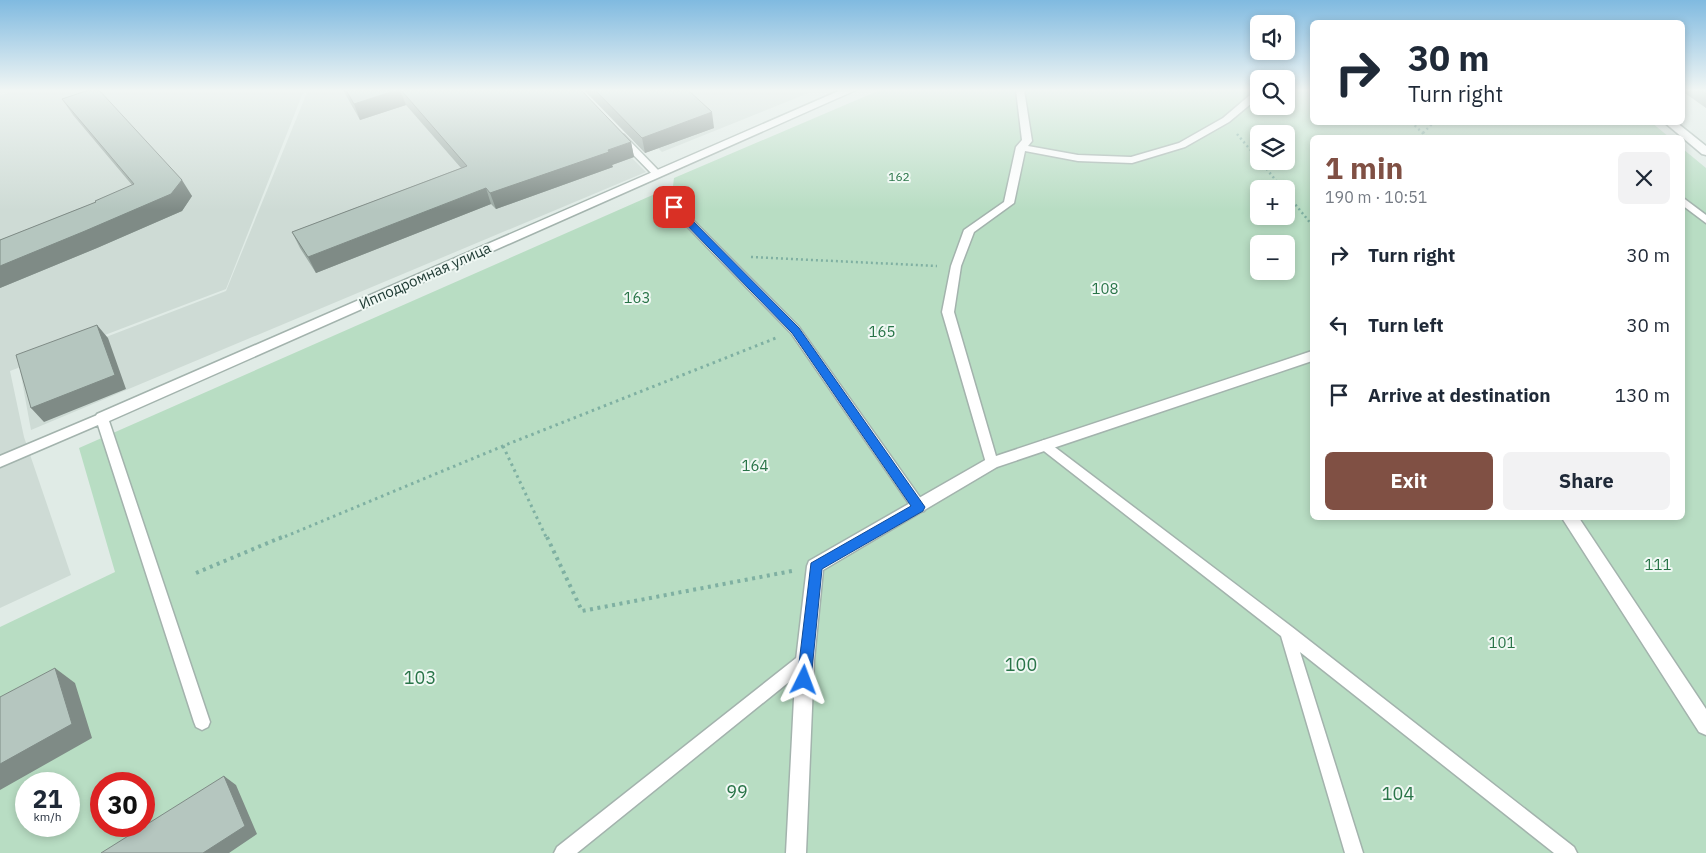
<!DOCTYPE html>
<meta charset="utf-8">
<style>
body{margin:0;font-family:"IBM Plex Sans",sans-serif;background:#f2f2f3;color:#1f2937;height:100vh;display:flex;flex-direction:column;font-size:19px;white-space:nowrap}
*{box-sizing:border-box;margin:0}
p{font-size:16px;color:#747a83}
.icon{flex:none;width:28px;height:28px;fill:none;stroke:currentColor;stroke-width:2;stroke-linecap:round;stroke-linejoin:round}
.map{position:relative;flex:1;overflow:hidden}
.panel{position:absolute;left:1310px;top:135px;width:375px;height:385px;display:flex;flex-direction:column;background:#fff;border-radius:8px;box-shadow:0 2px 8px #0003}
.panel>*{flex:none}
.hud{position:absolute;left:1310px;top:20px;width:375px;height:105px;border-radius:8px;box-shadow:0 2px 8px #0003;background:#fff;color:#1f2937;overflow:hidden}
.tools{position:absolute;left:1250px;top:15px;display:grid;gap:10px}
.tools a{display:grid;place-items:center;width:45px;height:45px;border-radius:8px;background:#fff;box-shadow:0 2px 8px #0003;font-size:25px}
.speed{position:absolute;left:15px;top:772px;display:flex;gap:10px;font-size:25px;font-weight:700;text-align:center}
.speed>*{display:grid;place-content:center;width:65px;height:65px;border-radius:50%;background:#fff;box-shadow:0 2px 8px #0003;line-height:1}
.speed small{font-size:12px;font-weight:400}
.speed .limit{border:8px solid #d22;background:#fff;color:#111}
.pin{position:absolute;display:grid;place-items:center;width:42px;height:42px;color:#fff;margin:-21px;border-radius:10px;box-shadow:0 2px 8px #0006}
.me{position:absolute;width:55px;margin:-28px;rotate:3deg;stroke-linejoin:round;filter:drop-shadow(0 0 4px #0008)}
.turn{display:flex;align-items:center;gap:18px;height:105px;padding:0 15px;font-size:22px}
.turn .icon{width:65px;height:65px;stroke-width:2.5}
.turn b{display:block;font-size:35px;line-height:42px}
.round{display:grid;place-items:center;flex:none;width:52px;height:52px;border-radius:8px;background:#f2f2f3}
.head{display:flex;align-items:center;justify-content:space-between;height:85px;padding:0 15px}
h1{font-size:30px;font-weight:700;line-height:38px;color:#805044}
.primary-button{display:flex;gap:10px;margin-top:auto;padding:10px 15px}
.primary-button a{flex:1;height:58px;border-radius:8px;background:#805044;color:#fff;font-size:20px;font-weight:700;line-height:58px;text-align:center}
.primary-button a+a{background:#f2f2f3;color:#1f2937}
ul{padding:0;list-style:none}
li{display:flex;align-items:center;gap:15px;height:70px;padding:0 15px}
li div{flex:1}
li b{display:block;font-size:19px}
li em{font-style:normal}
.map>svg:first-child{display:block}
</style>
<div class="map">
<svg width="1706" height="853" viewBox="0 0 1706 853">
<rect width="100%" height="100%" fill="#e0ebe6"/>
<!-- built -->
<path fill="#cedbd5" d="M22,90h282l-78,199 -216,82 14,66 47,138 -71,33v-513z
M308,90h256l82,82 -615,258 -11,-60 206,-79z
M597,90h219l-154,62z"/>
<!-- green -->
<path fill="#b8ddc3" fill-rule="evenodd" d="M880,90h379v16h27v-16h26v32h339l18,15 -357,1v380h370l1,-369 23,19v685h-1706v-226l115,-55 -36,-124 594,-262 1,-8zM1259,134h27v27h-27zM1259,189h27v27h-27zM1259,244h27v27h-27zM26,784h43v42h-43zM101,784h43v42h-43z"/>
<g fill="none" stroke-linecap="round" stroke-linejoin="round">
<!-- service casing -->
<g stroke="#a3b3ad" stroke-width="3">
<path id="service" d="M1016,90h8l8,51 -4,5 50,9 53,2 48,-14 44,-25 33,-28h3v7l-30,25 -44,25 -53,16 -54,-2 -53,-10 -11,52 -40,29 -13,34 -7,46 44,151 -1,4h-10l-1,-4 -44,-151 9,-46 13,-36 40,-28 12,-55 6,-7z
M621,134l3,1 36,37v4h-6l-36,-37 -2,-2z
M1682,197l24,18v8l-24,-18z
M674,204l4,1 121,122 125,176 2,4 -2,4 -5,1 -5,-1 -123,-178 -121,-124v-4z
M102,413l4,2 2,3 102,304 -2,5 -6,3 -6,-3 -2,-5 -96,-297 -98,42v-11z
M1044,440l4,2 244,185 282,220 3,6h-23l-254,-201 63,201h-18l-64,-217 -241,-188 -2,-3 2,-3z
M805,653l5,2 3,5 -3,5 -233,188h-23l3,-6 243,-192z"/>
</g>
<!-- minor casing -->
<g stroke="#a3b3ad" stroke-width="3">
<path id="minor" d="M841,90h15l-749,332 -5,2 -5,-2 -2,-4 2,-4z
M1664,122h12l30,24v9l-4,-1z
M1312,351v10l-315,106 -174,103 -9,90 -8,193h-20l10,-193 11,-94 2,-5 178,-102z
M1562,518h17l127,191v26l-7,-3z"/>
</g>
<!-- path-far2 -->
<path stroke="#7fb0a2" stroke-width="2.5" stroke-dasharray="2 3" stroke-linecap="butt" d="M1411,122l17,16
M1423,133l11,-11
M1237,134l22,26
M1260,161l23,28
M1286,193l26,32
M751,257l186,9"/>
<!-- path-far1 -->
<path stroke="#7fb0a2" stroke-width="3" stroke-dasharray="2.5 4" stroke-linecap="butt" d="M503,446l44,93
M279,539l224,-93 273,-108"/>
<!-- path -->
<path stroke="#7fb0a2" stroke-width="4" stroke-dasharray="3 4.5" stroke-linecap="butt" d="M547,537l35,74 210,-40
M196,573l86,-36"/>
<!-- service -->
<use href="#service" fill="#fff" fill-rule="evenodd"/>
<!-- minor -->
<use href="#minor" fill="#fff" fill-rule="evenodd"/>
</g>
<!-- wall -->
<path fill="#9caaa4" d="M343,90h238l50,52 3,15 -22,8 1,2 -117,42 -5,-5 -175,69 -16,-25 -8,-16 169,-64 -55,-63 -46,15z
M584,90h104l26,38 -69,25z
M1682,90h24v18l-24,-17z
M62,99l130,97 -10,15 -85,37 -97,40v-48l96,-38 36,-17 -59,-70z"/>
<!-- shaded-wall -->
<path fill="#7f8b86" d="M397,90h3l6,15 -46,15 -6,-16z
M712,112l2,16 -69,25 -3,-15z
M631,142l3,15 -22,8 1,2 -117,42 -6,-16z
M182,180l10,16 -10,15 -85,37 -97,40v-22z
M486,188l5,16 -175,69 -8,-16z
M97,325l11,13 18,51 -82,33 -13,-14z
M55,668l20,15 17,55 -92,52v-26z
M224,776l12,9 21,49 -28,19h-26z"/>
<!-- building -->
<path fill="#b5c6bf" stroke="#7f8b86" d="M89,90h10l83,90 -11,14 -86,37 -85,35v-26l96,-38 -1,-1 39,-17 -72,-85z
M346,90h51l-43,14z
M401,90h180l50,52 -23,8 1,2 -119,41 -4,-5 -178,69 -16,-25 175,-66z
M595,90h93l24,22 -70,26z
M1701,90h5v4z
M97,325l18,50 -84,33 -15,-53z
M55,668l17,56 -72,40v-67z
M224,776l21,50 -42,27h-102z"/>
<!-- sky -->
<linearGradient id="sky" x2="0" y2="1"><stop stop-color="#80bae0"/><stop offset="0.43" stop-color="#f1f6f4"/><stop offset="1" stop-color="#f1f6f4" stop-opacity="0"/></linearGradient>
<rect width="1706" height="210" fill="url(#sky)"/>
<!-- route -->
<path fill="#1a73e8" stroke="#114b97" d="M671,205h6l122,123 126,179 -2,4 -101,58 -11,111 -2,4 -5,2 -5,-2 -2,-4 14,-117 100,-57 -119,-173 -121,-124z"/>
<g text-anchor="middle" stroke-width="4" stroke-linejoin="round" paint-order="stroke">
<!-- far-park labels -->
<g font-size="12" fill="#297448" stroke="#f0f8f4">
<text x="899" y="181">162</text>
</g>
<!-- street labels -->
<g font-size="15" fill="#203c35" stroke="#f0f8f4">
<text transform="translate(425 276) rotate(-24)" y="5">Ипподромная улица</text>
</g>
<!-- park labels -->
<g font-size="15" fill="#297448" stroke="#f0f8f4">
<text x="1105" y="294">108</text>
<text x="637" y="303">163</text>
<text x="882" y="337">165</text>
<text x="755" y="471">164</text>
<text x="1658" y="570">111</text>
<text x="1502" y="648">101</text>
</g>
<!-- near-park labels -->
<g font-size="18" fill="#297448" stroke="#f0f8f4">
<text x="1021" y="671">100</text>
<text x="420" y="684">103</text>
<text x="737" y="798">99</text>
<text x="1398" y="800">104</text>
</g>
</g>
</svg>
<div class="tools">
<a><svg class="icon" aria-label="sound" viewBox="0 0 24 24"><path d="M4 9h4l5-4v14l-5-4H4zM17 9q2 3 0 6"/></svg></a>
<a><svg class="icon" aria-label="search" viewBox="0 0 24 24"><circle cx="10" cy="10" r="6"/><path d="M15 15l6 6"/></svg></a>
<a><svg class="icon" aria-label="layers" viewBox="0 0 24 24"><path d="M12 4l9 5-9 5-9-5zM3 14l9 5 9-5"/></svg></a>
<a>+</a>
<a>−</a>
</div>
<div class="speed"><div>21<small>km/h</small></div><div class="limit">30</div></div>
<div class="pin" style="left:674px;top:207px;background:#d93025"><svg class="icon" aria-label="arrive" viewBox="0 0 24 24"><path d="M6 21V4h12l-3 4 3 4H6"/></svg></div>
<svg class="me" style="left:804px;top:680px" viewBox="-20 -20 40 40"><path d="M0-17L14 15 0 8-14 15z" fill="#1a73e8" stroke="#fff" stroke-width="4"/></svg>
<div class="hud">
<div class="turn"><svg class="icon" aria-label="right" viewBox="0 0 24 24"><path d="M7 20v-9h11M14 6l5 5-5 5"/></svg><div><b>30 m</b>Turn right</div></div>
</div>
<section class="panel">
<div class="head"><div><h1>1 min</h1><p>190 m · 10:51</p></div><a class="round"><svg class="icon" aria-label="close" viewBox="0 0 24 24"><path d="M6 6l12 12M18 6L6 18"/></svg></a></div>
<ul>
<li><svg class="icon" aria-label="right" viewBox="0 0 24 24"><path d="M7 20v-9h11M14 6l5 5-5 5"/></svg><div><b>Turn right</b></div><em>30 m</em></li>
<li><svg class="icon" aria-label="left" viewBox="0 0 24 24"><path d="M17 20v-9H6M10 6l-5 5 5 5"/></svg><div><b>Turn left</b></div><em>30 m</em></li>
<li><svg class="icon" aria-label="arrive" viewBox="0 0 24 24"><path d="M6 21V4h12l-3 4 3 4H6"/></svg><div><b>Arrive at destination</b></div><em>130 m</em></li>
</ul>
<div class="primary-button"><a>Exit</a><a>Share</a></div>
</section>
</div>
